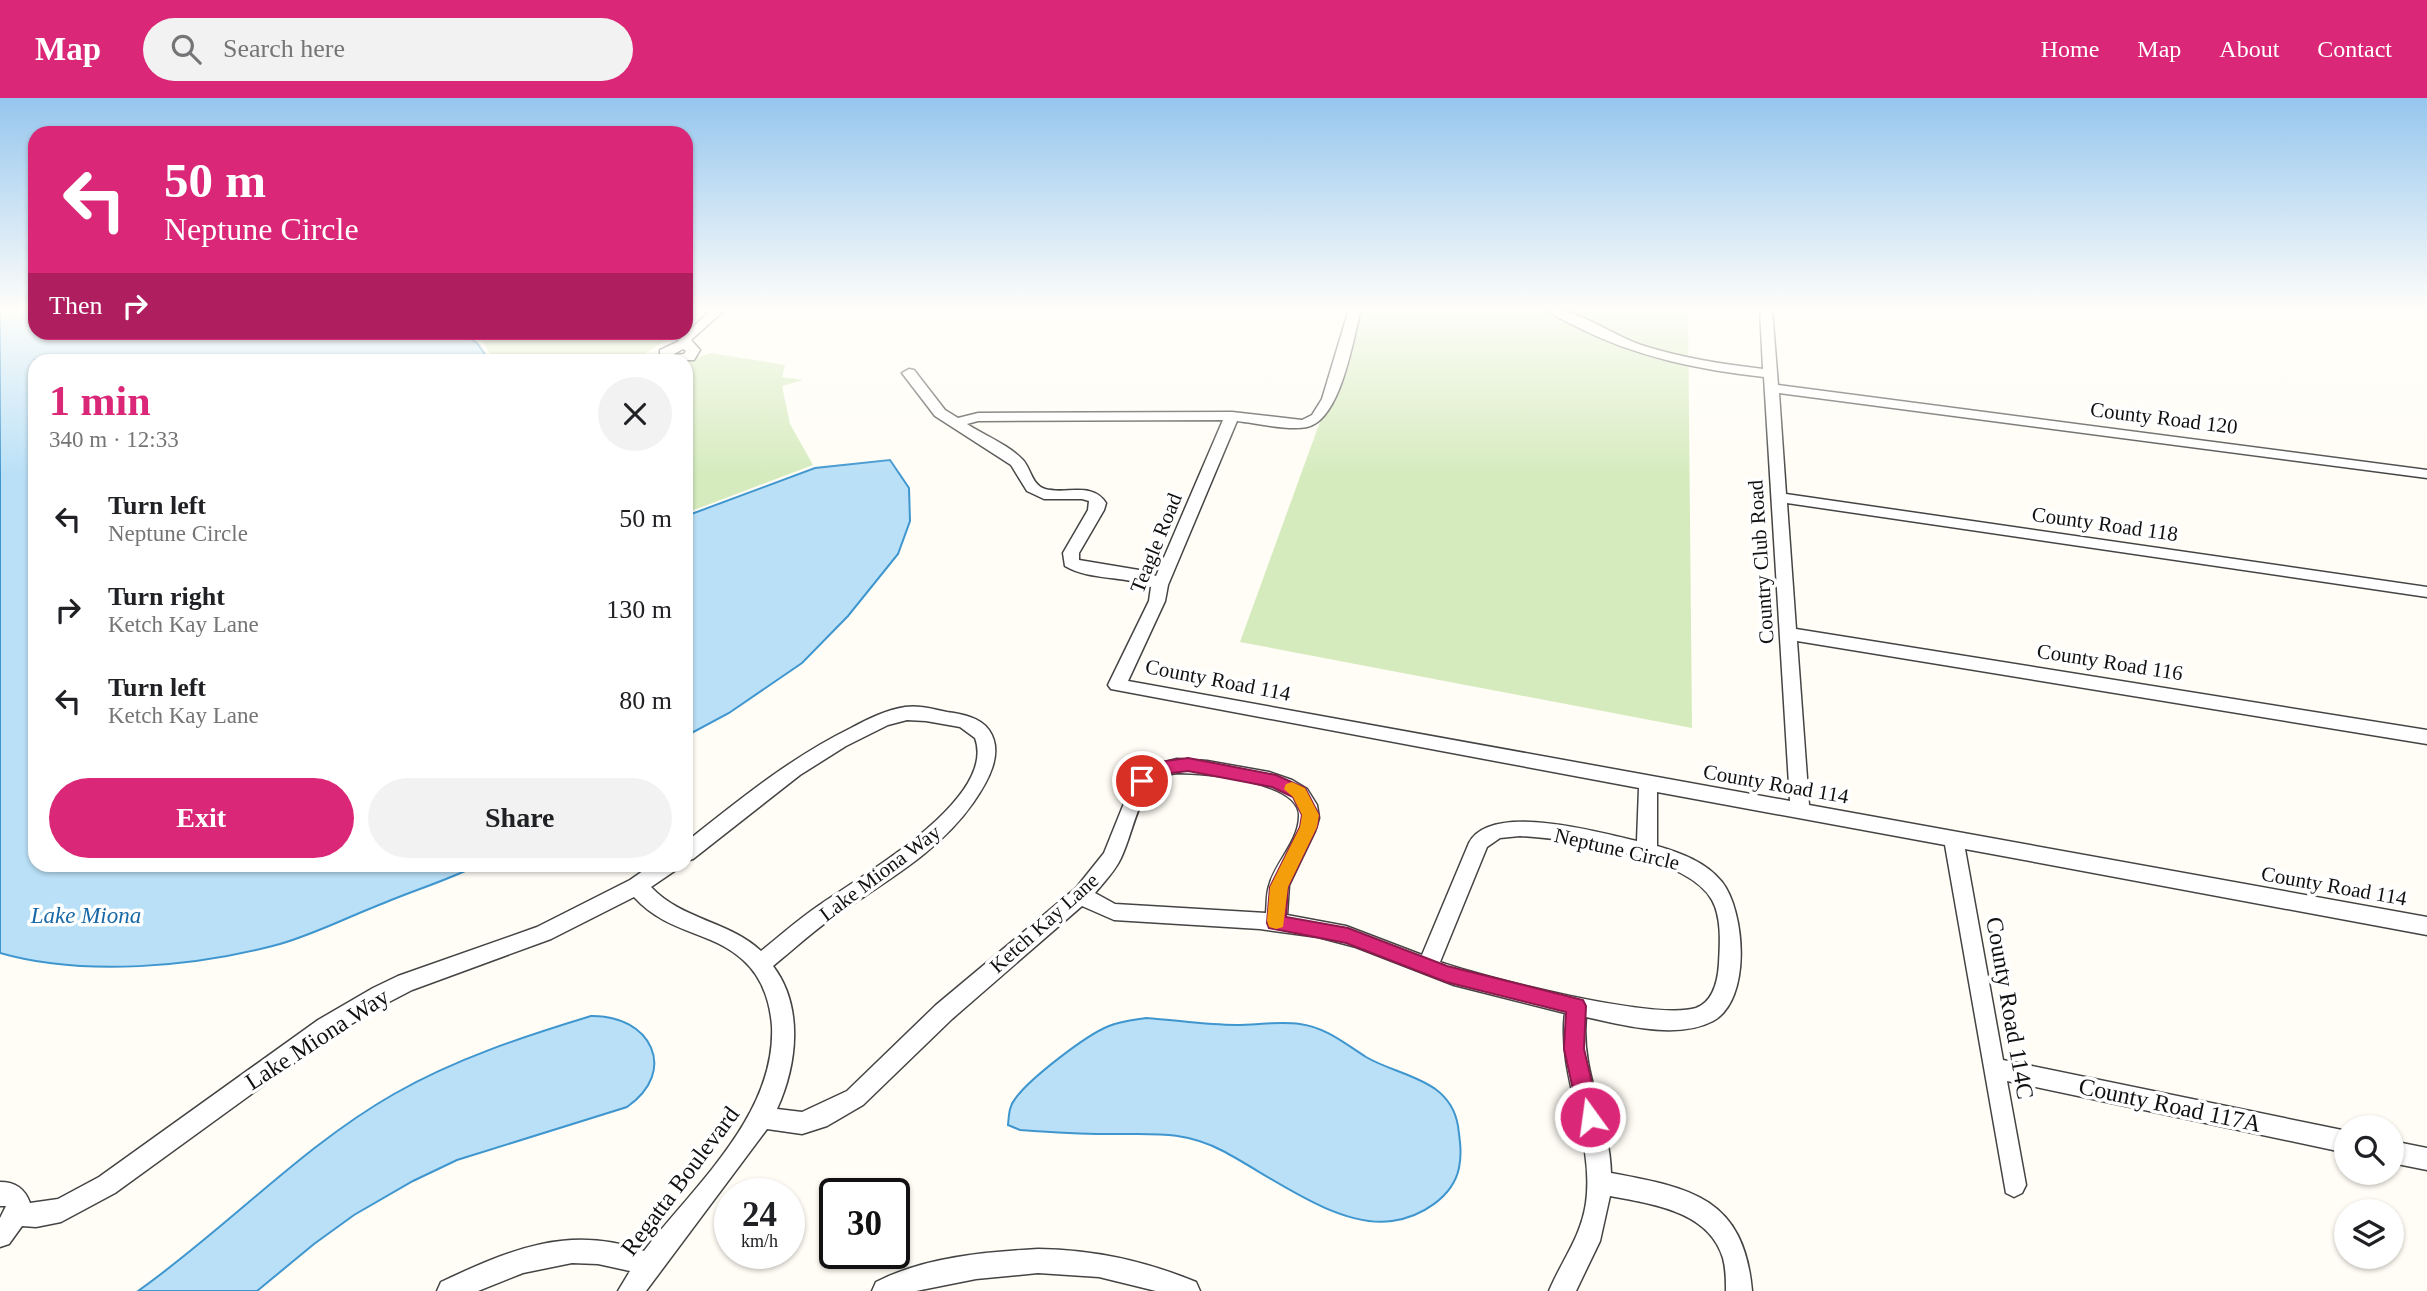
<!DOCTYPE html>
<meta charset="utf-8">
<style>
body{margin:0;font-family:Georgia,serif;background:#f2f2f2;color:#202124;height:100vh;display:flex;flex-direction:column;font-size:26px;white-space:nowrap}
*{box-sizing:border-box;margin:0}
p{font-size:23px;color:#757577}
.icon{flex:none;width:38px;height:38px;fill:none;stroke:currentColor;stroke-width:2;stroke-linecap:round;stroke-linejoin:round}
.map{position:relative;flex:1;overflow:hidden}
.details{position:absolute;left:28px;top:256px;width:665px;height:518px;display:flex;flex-direction:column;background:#fff;border-radius:21px;box-shadow:0 2px 5px #0004}
.details>*{flex:none}
.hud{position:absolute;left:28px;top:28px;width:665px;height:214px;border-radius:21px;box-shadow:0 2px 5px #0004;background:#db2777;color:#fff;overflow:hidden}
.buttons{position:absolute;left:2334px;top:1017px;display:grid;gap:14px}
.buttons a{display:grid;place-items:center;width:70px;height:70px;border-radius:50%;background:#fff;box-shadow:0 2px 5px #0004;font-size:35px}
.speed{position:absolute;left:714px;top:1080px;display:flex;gap:14px;font-size:35px;font-weight:700;text-align:center}
.speed>*{display:grid;place-content:center;width:91px;height:91px;border-radius:50%;background:#fff;box-shadow:0 2px 5px #0004;line-height:1}
.speed small{font-size:18px;font-weight:400}
.speed .limit{border:4px solid #111;border-radius:10px;background:#fff;color:#111}
.pin{position:absolute;display:grid;place-items:center;width:60px;height:60px;color:#fff;margin:-30px;border:4px solid #fff;border-radius:50%;box-shadow:0 2px 7px #0007}
.me{position:absolute;width:77px;margin:-38px;rotate:346deg;stroke-linejoin:round;filter:drop-shadow(0 0 5px #0008)}
.turn{display:flex;align-items:center;gap:24px;height:147px;padding:0 21px;font-size:32px}
.turn .icon{width:91px;height:91px;stroke-width:2.5}
.turn b{display:block;font-size:49px;line-height:60px}
.then{display:flex;align-items:center;height:66px;padding:0 21px;background:#0003;gap:14px;font-size:26px}
.round{display:grid;place-items:center;flex:none;width:74px;height:74px;border-radius:37px;background:#f2f2f2}
.overview{display:flex;align-items:center;justify-content:space-between;height:119px;padding:0 21px}
h1{font-size:42px;font-weight:700;line-height:52px;color:#db2777}
.button{display:flex;gap:14px;margin-top:auto;padding:14px 21px}
.button a{flex:1;height:80px;border-radius:42px;background:#db2777;color:#fff;font-size:28px;font-weight:700;line-height:80px;text-align:center}
.button a+a{background:#f2f2f2;color:#202124}
ul{padding:0;list-style:none}
li{display:flex;align-items:center;gap:21px;height:91px;padding:0 21px}
li div{flex:1}
li b{display:block;font-size:26px}
li em{font-style:normal}
header{display:flex;align-items:center;gap:42px;box-sizing:border-box;height:98px;padding:0 35px;background:#db2777;color:#fff}
header strong{font-size:33px}
nav{display:flex;gap:38px;margin-inline-start:auto;font-size:24px}
.search{width:490px;height:63px;background:#f2f2f2;display:flex;align-items:center;gap:18px;box-sizing:border-box;padding:0 24px;border-radius:38px;color:#757577;font-size:26px}
.map>svg:first-child{display:block}
</style>
<header>
<strong>Map</strong>
<div class="search"><svg class="icon" aria-label="search" viewBox="0 0 24 24"><circle cx="10" cy="10" r="6"/><path d="M15 15l6 6"/></svg>Search here</div>
<nav><a>Home</a><a>Map</a><a>About</a><a>Contact</a></nav>
</header>
<div class="map">
<svg width="2427" height="1193" viewBox="0 0 2427 1193">
<rect width="100%" height="100%" fill="#fffdf5"/>
<!-- green -->
<path fill="#d5ebbd" d="M1361,211h327l4,419 -452,-86z
M468,235v-1l209,1 -42,27h-141l-12,-19z
M711,255l74,12 -3,12 21,3 -21,6 8,38 23,41 -127,48v-152z"/>
<!-- water -->
<path fill="#b9e0f7" stroke="#3f96cf" stroke-width="2" d="M0,211h35v23h424l18,11 12,17h-454v504l443,1c-30,15 -63,25 -94,38 -34,13 -69,31 -104,41 -84,23 -197,33 -280,9z
M890,362l19,28 1,33 -12,33 -50,62 -46,47 -73,50 -43,23v-220l129,-48z
M591,918c60,-1 88,55 36,91l-170,53 -44,21 -59,34 -40,29 -57,47h-119c88,-62 163,-144 256,-197 61,-35 131,-58 197,-78z
M1146,920c30,2 60,7 90,7 21,0 43,-4 64,-1 27,4 44,19 66,33 34,20 84,21 92,69 2,15 4,27 1,42 -6,29 -38,49 -67,53 -54,8 -123,-46 -169,-70 -42,-22 -74,-16 -119,-17 -28,0 -56,-2 -84,-4l-12,-5c1,-10 1,-19 7,-26 14,-20 71,-64 94,-73 12,-5 24,-6 37,-8z"/>
<g fill="none" stroke-linecap="round" stroke-linejoin="round">
<!-- minor casing -->
<g stroke="#444" stroke-width="3">
<path id="minor" d="M712,211h14l-35,31 9,10 -6,10h-34v-10l17,-8zM683,251l3,2 -2,3 -12,1z
M1349,211h12c-8,30 -20,111 -54,118 -17,4 -52,-4 -70,-6l-69,164 -3,16 -37,80 662,120 -26,-424c-64,-7 -127,-20 -185,-49 -11,-6 -24,-11 -33,-19 33,0 64,25 95,36 40,13 81,19 122,24l-3,-60h12l6,76 649,85v8l-648,-85 7,101 641,93v10l-640,-94 9,126 631,101v14l-630,-103 12,164 618,112v18l-462,-86 38,211 344,71v22l-340,-72 19,104 -4,8 -8,4 -8,-4 -61,-348 -288,-53v54c24,7 49,16 65,36 23,29 30,118 -9,139 -36,19 -90,4 -127,-4 -6,55 24,103 25,156 81,15 133,25 141,118h-26c0,-11 0,-22 -3,-33 -14,-47 -71,-54 -113,-62l-10,45 -24,50h-27c13,-31 32,-54 37,-88 9,-66 -29,-125 -21,-190l-111,-28 -98,-38 -38,-10 -58,-8 -146,-9 -32,-14 -130,113 -89,86 -36,21 -25,8 -35,-5 -121,162h-28l12,-20 -32,-7 -26,-1 -49,10 -45,18h-41l4,-9c68,-32 128,-58 203,-31 50,-65 132,-136 128,-225 -2,-25 -10,-49 -29,-66 -33,-30 -74,-25 -109,-63l-83,42 -139,51 -23,12 -55,32 -219,159 -54,29 -25,5 -14,-1 -13,18 -9,3v-29l6,-12h-6v-24c16,0 25,7 30,21l28,-4 41,-22 219,-157 55,-32 25,-12 139,-49 93,-47 23,-16h26l-3,6 -25,17c31,33 78,34 110,64 20,-16 39,-33 60,-47 40,-28 177,-105 154,-166l-15,-11 -34,-6 -19,-1 -19,5 -42,21 -46,29 -107,84 -7,2v-19c53,-42 104,-84 165,-114 17,-9 35,-18 54,-21 14,-2 28,2 42,5 14,2 33,5 42,18 16,23 -2,53 -16,73 -35,50 -89,79 -138,113 -22,15 -41,33 -62,50 31,41 24,99 4,143l25,3 45,-21 89,-86 140,-117 28,-35 31,-77 18,-11 24,-6 30,2 62,11 23,8 15,9 10,16 2,13 -4,13 -26,54 -2,30 59,11 76,29 47,-112c22,-42 131,-10 168,-2l2,-53 -528,-99 -3,-4 41,-84 2,-14c-26,-12 -61,-6 -86,-21l-2,-13 25,-43 1,-9 -7,-2h-38l-17,-8 -16,-26 -76,-49 -33,-43 7,-4 5,1 31,40 13,8 20,-5 254,-1 70,8 10,-5 10,-16zM1223,322l-67,156 -17,-6 -60,-10v-7l25,-43 2,-7c-14,-22 -40,-8 -61,-14 -13,-4 -14,-20 -22,-29 -14,-15 -39,-25 -56,-36l11,-3zM1177,675c27,0 125,8 122,44 -1,26 -24,45 -30,69 -3,9 -2,18 -3,27l-151,-9 -20,-11c9,-11 20,-22 26,-35 15,-30 17,-80 56,-85zM1520,738c47,2 169,21 192,64 10,18 8,44 7,63 -1,17 -5,38 -23,45 -41,13 -211,-30 -256,-46l47,-115 13,-9z
M2392,1043l35,7v22l-35,-7z
M1038,1151c56,1 105,11 158,33l4,9h-44l-57,-14 -61,-4 -62,6 -60,12h-44l4,-9c49,-25 108,-30 162,-33z"/>
</g>
<!-- minor -->
<use href="#minor" fill="#fff" fill-rule="evenodd"/>
</g>
<!-- sky -->
<linearGradient id="sky" x2="0" y2="1"><stop stop-color="#95c6ee"/><stop offset="0.56" stop-color="#fffefa"/><stop offset="1" stop-color="#fffefa" stop-opacity="0"/></linearGradient>
<rect width="2427" height="378" fill="url(#sky)"/>
<!-- route -->
<path fill="#db2777" stroke="#8e194d" stroke-width="2" d="M1188,660l88,17 29,13 14,27 -2,12 -29,60 -2,30 62,11 99,38 136,34 3,6 -2,43 16,68 -3,7 -7,3 -7,-3 -4,-7 -15,-68 2,-37 -120,-30 -100,-39 -77,-15 -2,-5 3,-36 30,-60 2,-12 -9,-18 -21,-10 -84,-16 -24,3 -22,14 -6,-2 -3,-5c12,-20 34,-20 55,-23z"/>
<!-- slow -->
<path fill="#f59e0b" d="M1292,684l13,6 14,27 -2,12 -29,60 -5,40 -7,2 -7,-2 -2,-6 3,-34 30,-60 2,-12 -9,-18 -9,-8 2,-5z"/>
<g text-anchor="middle" stroke-width="7" stroke-linejoin="round" paint-order="stroke">
<!-- street labels -->
<g font-size="21" fill="#111" stroke="#fff">
<text transform="translate(2164 320) rotate(7)" y="7">County Road 120</text>
<text transform="translate(2105 426) rotate(8)" y="7">County Road 118</text>
<text transform="translate(1156 445) rotate(-68)" y="7">Teagle Road</text>
<text transform="translate(1761 464) rotate(-94)" y="7">Country Club Road</text>
<text transform="translate(2110 564) rotate(9)" y="7">County Road 116</text>
<text transform="translate(1218 582) rotate(11)" y="7">County Road 114</text>
<text transform="translate(1776 686) rotate(10)" y="7">County Road 114</text>
<text transform="translate(1617 751) rotate(13)" y="7">Neptune Circle</text>
<text transform="translate(880 775) rotate(-37)" y="7">Lake Miona Way</text>
<text transform="translate(2334 788) rotate(10)" y="7">County Road 114</text>
<text transform="translate(1044 825) rotate(-42)" y="7">Ketch Kay Lane</text>
</g>
<!-- water labels -->
<g font-size="23" font-style="italic" fill="#1768a6" stroke="#fff">
<text x="86" y="825">Lake Miona</text>
</g>
<!-- near-street labels -->
<g font-size="24" fill="#111" stroke="#fff">
<text transform="translate(2010 910) rotate(80)" y="8">County Road 114C</text>
<text transform="translate(317 941) rotate(-33)" y="8">Lake Miona Way</text>
<text transform="translate(2170 1007) rotate(12)" y="8">County Road 117A</text>
<text transform="translate(680 1083) rotate(-53)" y="8">Regatta Boulevard</text>
</g>
</g>
</svg>
<div class="buttons">
<a><svg class="icon" aria-label="search" viewBox="0 0 24 24"><circle cx="10" cy="10" r="6"/><path d="M15 15l6 6"/></svg></a>
<a><svg class="icon" aria-label="layers" viewBox="0 0 24 24"><path d="M12 4l9 5-9 5-9-5zM3 14l9 5 9-5"/></svg></a>
</div>
<div class="speed"><div>24<small>km/h</small></div><div class="limit">30</div></div>
<div class="pin" style="left:1142px;top:683px;background:#d93025"><svg class="icon" aria-label="arrive" viewBox="0 0 24 24"><path d="M6 21V4h12l-3 4 3 4H6"/></svg></div>
<svg class="me" style="left:1590px;top:1019px" viewBox="-20 -20 40 40"><circle r="17" fill="#db2777" stroke="#fff" stroke-width="3"/><path d="M0-11L8 9 0 5-8 9z" fill="#fff"/></svg>
<div class="hud">
<div class="turn"><svg class="icon" aria-label="left" viewBox="0 0 24 24"><path d="M17 20v-9H6M10 6l-5 5 5 5"/></svg><div><b>50 m</b>Neptune Circle</div></div>
<div class="then">Then<svg class="icon" aria-label="right" viewBox="0 0 24 24"><path d="M7 20v-9h11M14 6l5 5-5 5"/></svg></div>
</div>
<section class="details">
<div class="overview"><div><h1>1 min</h1><p>340 m · 12:33</p></div><a class="round"><svg class="icon" aria-label="close" viewBox="0 0 24 24"><path d="M6 6l12 12M18 6L6 18"/></svg></a></div>
<ul>
<li><svg class="icon" aria-label="left" viewBox="0 0 24 24"><path d="M17 20v-9H6M10 6l-5 5 5 5"/></svg><div><b>Turn left</b><p>Neptune Circle</p></div><em>50 m</em></li>
<li><svg class="icon" aria-label="right" viewBox="0 0 24 24"><path d="M7 20v-9h11M14 6l5 5-5 5"/></svg><div><b>Turn right</b><p>Ketch Kay Lane</p></div><em>130 m</em></li>
<li><svg class="icon" aria-label="left" viewBox="0 0 24 24"><path d="M17 20v-9H6M10 6l-5 5 5 5"/></svg><div><b>Turn left</b><p>Ketch Kay Lane</p></div><em>80 m</em></li>
</ul>
<div class="button"><a>Exit</a><a>Share</a></div>
</section>
</div>
